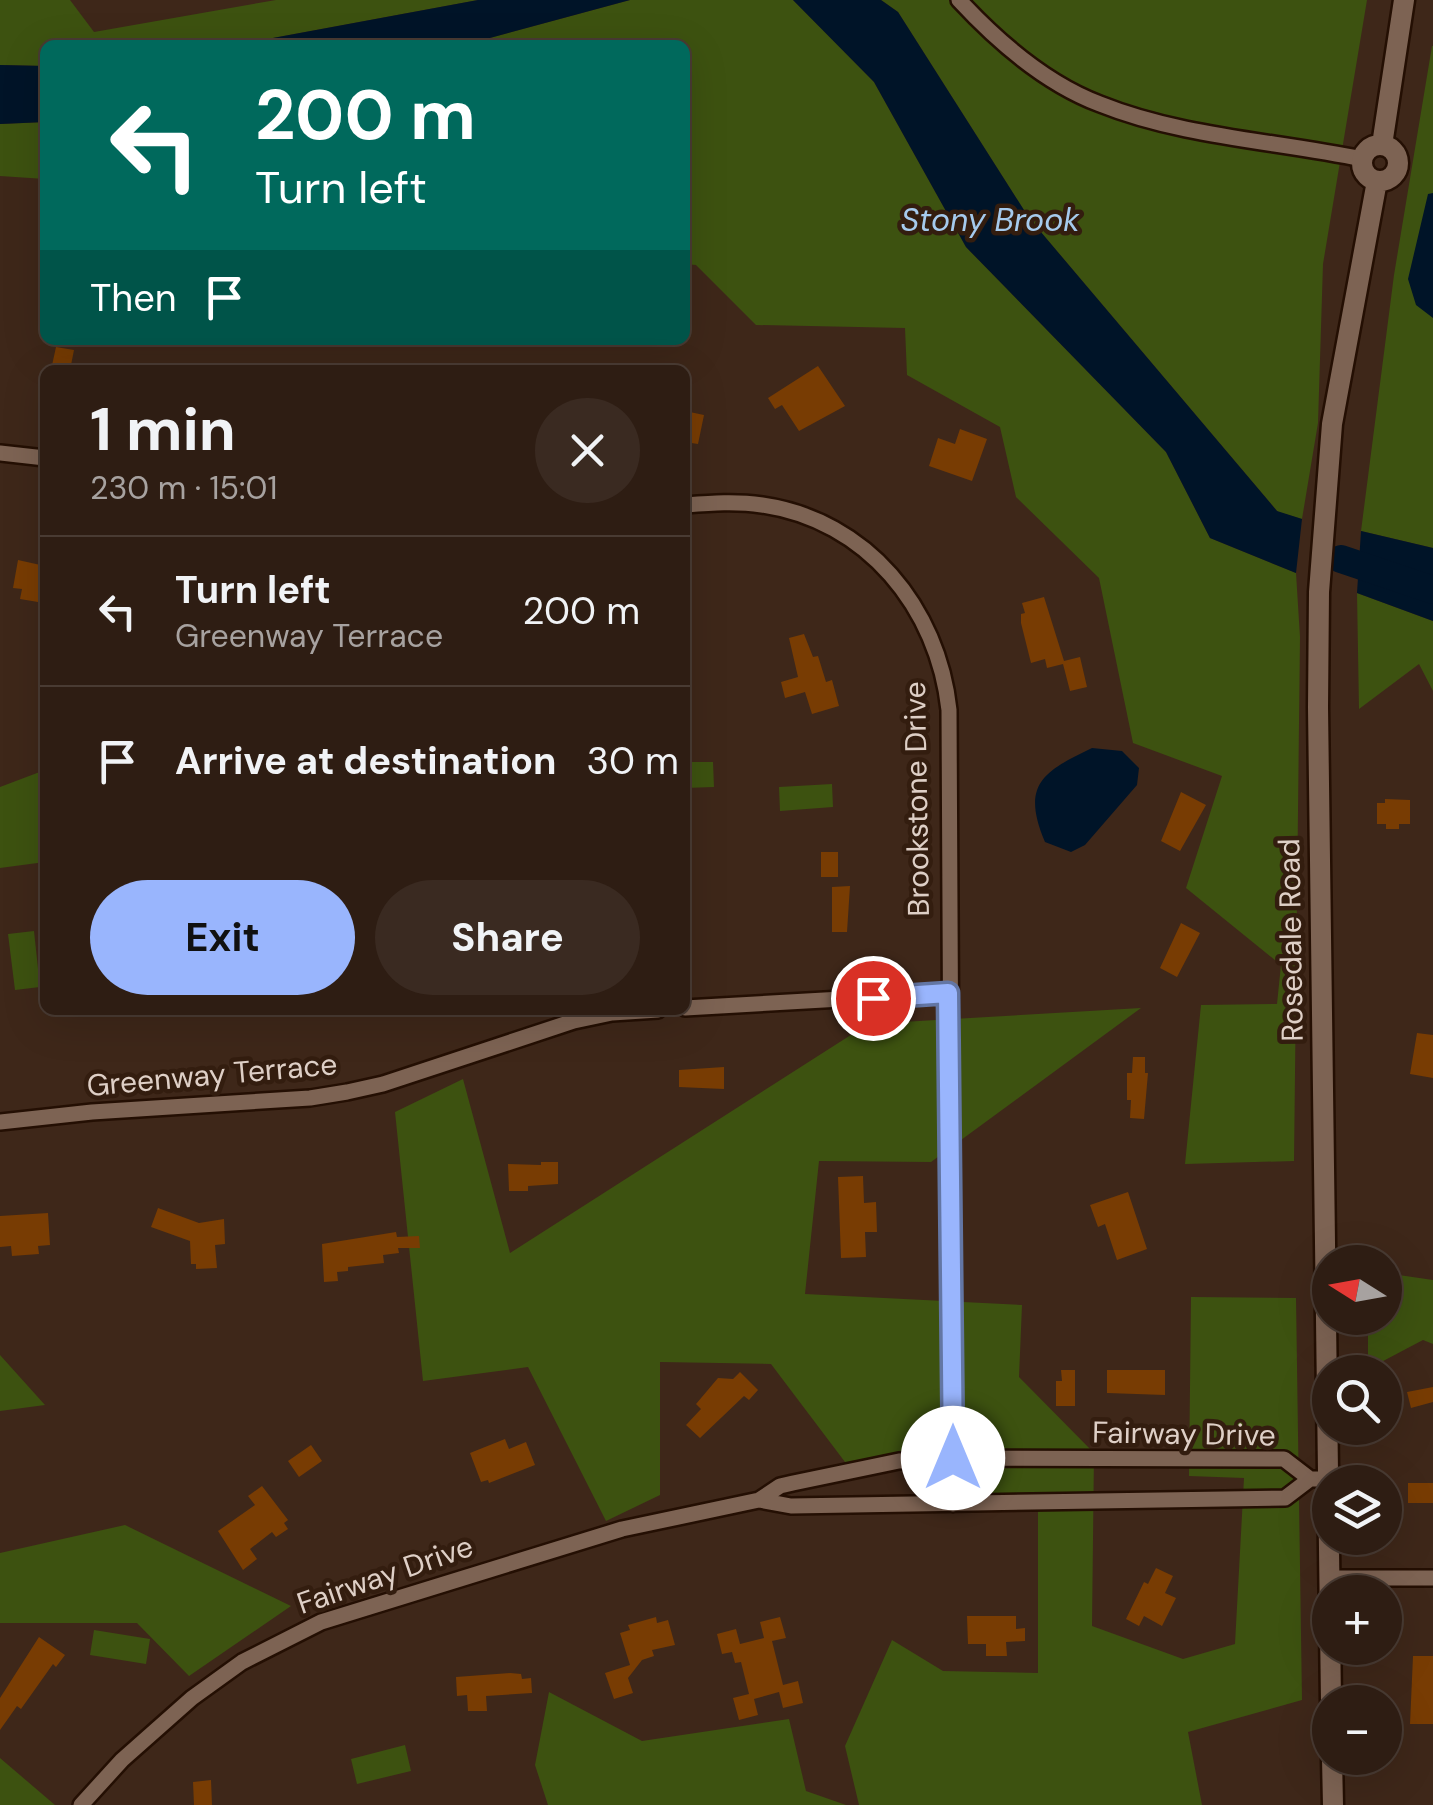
<!DOCTYPE html>
<meta charset="utf-8">
<style>
body{margin:0;font-family:"DM Sans",sans-serif;background:#3a2a21;color:#f1f3f6;height:100vh;display:flex;flex-direction:column;font-size:38px;white-space:nowrap}
*{box-sizing:border-box;margin:0}
p{font-size:32px;color:#a7a2a0}
.icon{flex:none;width:55px;height:55px;fill:none;stroke:currentColor;stroke-width:2;stroke-linecap:round;stroke-linejoin:round}
.map{position:relative;flex:1;overflow:hidden}
.panel{position:absolute;left:40px;top:365px;width:650px;height:650px;display:flex;flex-direction:column;background:#2e1d13;border-radius:15px;box-shadow:0 10px 40px #0002,0 0 0 2px #493b33}
.panel>*{flex:none}
.banner{position:absolute;left:40px;top:40px;width:650px;height:305px;border-radius:15px;box-shadow:0 10px 40px #0002,0 0 0 2px #493b33;background:#00695c;color:#fff;overflow:hidden}
.needle{width:65px;rotate:281deg}
.tools{position:absolute;left:1312px;top:1245px;display:grid;gap:20px}
.tools a{display:grid;place-items:center;width:90px;height:90px;border-radius:50%;background:#2e1d13;box-shadow:0 10px 40px #0002,0 0 0 2px #493b33;font-size:50px}
.pin{position:absolute;display:grid;place-items:center;width:85px;height:85px;color:#fff;margin:-42px;border:5px solid #fff;border-radius:50%;box-shadow:0 2px 10px #0007}
.me{position:absolute;width:110px;margin:-55px;rotate:0deg;stroke-linejoin:round;filter:drop-shadow(0 0 8px #0008)}
.turn{display:flex;align-items:center;gap:35px;height:210px;padding:0 50px;font-size:45px}
.turn .icon{width:130px;height:130px;stroke-width:2.5}
.turn b{display:block;font-size:70px;line-height:85px}
.then{display:flex;align-items:center;height:95px;padding:0 50px;background:#0003;gap:20px;font-size:38px}
.round{display:grid;place-items:center;flex:none;width:105px;height:105px;border-radius:52px;background:#3a2a21}
.overview{display:flex;align-items:center;justify-content:space-between;height:170px;padding:0 50px}
h1{font-size:60px;font-weight:700;line-height:75px}
.button{display:flex;gap:20px;margin-top:auto;padding:20px 50px}
.button a{flex:1;height:115px;border-radius:60px;background:#99b5fd;color:#111;font-size:40px;font-weight:700;line-height:115px;text-align:center}
.button a+a{background:#3a2a21;color:#f1f3f6}
ul{padding:0;list-style:none}
li{display:flex;align-items:center;gap:30px;height:150px;padding:0 50px;border-top:2px solid #493b33}
li div{flex:1}
li b{display:block;font-size:38px}
li em{font-style:normal}
.map>svg:first-child{display:block}
</style>
<div class="map">
<svg width="1433" height="1805" viewBox="0 0 1433 1805">
<rect width="100%" height="100%" fill="#3e2719"/>
<!-- green -->
<path fill="#3d5210" d="M0,0h70l24,32 182,-32h202l-243,45h-190v21l-45,-1z
M630,0h163l81,82 92,165 200,205 44,86 86,35 4,64 -6,524 -109,3 16,-159 76,-1 4,-39 -95,-77 36,-112 -89,-33 -34,-165 -83,-81 -16,-70 -93,-52 -2,-47 -149,-3 -60,-60 -11,-1v-219h-221z
M881,0h486l-44,264 -5,159 -16,96 -24,-7 -249,-294 -131,-206z
M1432,46h1v502l-72,-17 33,-256z
M45,122v57l-45,-3v-52z
M1357,593l76,28v70l-14,-27 -60,45z
M685,762h28l1,25 -29,1z
M45,770v92l-45,6v-81z
M832,784l1,23 -53,4 -1,-24z
M34,931l6,56 -25,3 -7,-56z
M1141,1008l-210,154 -112,-1 -14,133 217,11 -3,72 75,76 -2,173 91,33 52,-15 9,-166 -55,-2 2,-179 105,1 6,402 -114,32 14,73h-343l-14,-59 47,-106 51,31 95,2v-167l-90,-3v-49l-100,12 -77,-102 -111,-2v133l-54,26 -78,-154 -105,14 -28,-269 68,-33 47,174 358,-229z
M1385,1273l48,7v64l-10,-4 -55,29v-51h17z
M0,1355l45,50 -45,6z
M125,1525l166,81 -102,70 -52,-53h-137v-70z
M94,1630l56,9 -4,25 -56,-9z
M549,1692l93,49 147,-22 17,72 40,14h-298l-13,-40z
M405,1745l6,26 -54,13 -6,-25z
M0,1758l55,47h-55z"/>
<!-- water -->
<path fill="#001428" d="M478,0h152l-166,45h-229z
M793,0h88l17,12 131,206 248,293 25,8 -6,54 -86,-35 -44,-86 -200,-205 -92,-165z
M0,65l45,1v56l-45,2z
M1433,193v125l-17,-13 -8,-26 20,-85z
M1361,531l72,17v73l-76,-28z
M1092,748l30,3 17,17 -2,17 -52,60 -14,7 -26,-10c-24,-57 -3,-70 47,-94z"/>
<g fill="none" stroke-linecap="round" stroke-linejoin="round">
<!-- river -->
<path stroke="#001428" stroke-width="28" d="M1341,559l92,31"/>
</g>
<!-- building -->
<path fill="#783c03" d="M56,347l18,3 -4,20h-19z
M818,366l27,40 -46,25 -17,-26 -7,4 -7,-11z
M685,411l19,4 -6,29 -13,-2z
M960,429l27,10 -15,42 -43,-15 9,-28 17,6z
M18,560l27,6v28l-6,-1 -1,9 -18,-3 2,-10 -9,-1z
M1044,597l20,64 16,-4 7,30 -17,4 -7,-27 -16,4 -2,-9 -14,4 -10,-40v-9l4,-1 -3,-10z
M804,634l9,23 5,-1 8,26 6,-2 7,26 -27,8 -7,-22 -20,6 -4,-16 17,-5 -9,-39z
M1181,792l25,13 -26,46 -19,-10z
M1385,799l25,1v24h-11v5h-13v-5h-9v-21h8z
M821,852h17v25h-17z
M850,886l-3,46h-15v-45z
M1181,923l19,10 -23,44 -17,-9z
M1417,1033l16,2v43l-23,-4z
M1133,1057h12v16h3l-4,46 -14,-1 1,-18h-4v-27h5z
M724,1067v22l-45,-2v-17z
M541,1162h17v22l-30,2v5h-19l-1,-27 33,1z
M863,1176l1,27 12,-1 1,30h-12l1,25 -25,1 -3,-81z
M1128,1192l19,57 -30,11 -12,-36 -7,3 -8,-22z
M158,1208l41,15 25,-4 1,25 -10,1 2,23 -21,1v-5h-5l-1,-23 -39,-14z
M48,1213l2,32 -12,1 1,8 -27,2 -1,-10 -11,1v-31z
M396,1232l1,5 22,-1 1,12h-22l1,5 -16,2 1,8 -36,4v4l-11,1 1,9 -14,1 -2,-38z
M1061,1370h14v36h-19v-25h6z
M1107,1370h58v25l-58,-2z
M740,1372l18,18 -9,10 -5,-4 -44,42 -14,-13 15,-16 -5,-5 22,-26 15,1z
M1433,1387v15l-22,6 -4,-16z
M505,1439l4,10 17,-7 9,23 -46,18 -1,-3 -7,2 -11,-29z
M311,1445l11,16 -23,16 -11,-16z
M1408,1483h25v20h-25z
M262,1486l26,34 -4,3 4,6 -12,8 -4,-5 -22,17 7,10 -14,11 -25,-39 37,-26 -7,-9z
M1156,1568l17,8 -8,17 11,5 -14,28 -18,-10 -5,10 -13,-7 18,-37 4,2z
M967,1616h49v13l9,-1v13l-19,1 1,14h-21v-12h-18z
M656,1617l1,6 11,-3 7,25 -23,5 2,6 -12,4 -14,18 5,15 -19,6 -9,-26 25,-8 -10,-32 10,-3 -2,-5z
M780,1617l6,21 -14,3 11,44 15,-4 5,22 -20,5 -4,-16 -25,7 4,16 -19,5 -6,-22 16,-4 -8,-32 -6,1 -3,-11 -10,2 -5,-20 19,-5 4,15 24,-6 -4,-16z
M39,1637l26,18 -9,12 -3,-3 -32,45 -4,-3 -17,24v-32z
M1413,1656h20v68h-23z
M510,1673l11,1 1,5 9,-1 1,15 -46,3 1,15h-19l-1,-16 -10,1 -1,-19z
M211,1780l1,25h-18l-1,-23z"/>
<g fill="none" stroke-linecap="round" stroke-linejoin="round">
<!-- minor casing -->
<g stroke="#240f03" stroke-width="20">
<path id="minor" d="M959,0c38,41 88,84 141,104 82,33 176,37 262,55
M0,453l45,5
M685,505c26,-2 51,-4 77,0 105,15 176,103 187,205l4,794
M685,1008l263,-15
M0,1122l92,-10 218,-14 37,-6 36,-8 191,-63 38,-8 46,-3
M759,1500l32,6 494,-8 25,-19
M1328,1578h105
M81,1805l41,-45 70,-62 50,-36 79,-40 301,-93 137,-29 21,-14 13,-3 106,-22 54,-3 331,1 26,20h16"/>
</g>
<!-- tertiary casing -->
<g stroke="#240f03" stroke-width="25">
<path id="tertiary" d="M1362 163a18 18 0 1 1 36 0a18 18 0 1 1-36 0Z
M1382,145l22,-145
M1331,1702l-13,-995 1,-115 13,-168 45,-243
M1332,1758l1,47"/>
</g>
<!-- minor -->
<use href="#minor" stroke="#7d6353" stroke-width="15"/>
<!-- tertiary -->
<use href="#tertiary" stroke="#7d6353" stroke-width="20"/>
</g>
<g fill="none" stroke-linecap="round" stroke-linejoin="round">
<!-- route casing -->
<g stroke="#6376a4" stroke-width="25">
<path id="route" d="M873,998l75,-5 5,465"/>
</g>
<!-- route -->
<use href="#route" stroke="#99b5fd" stroke-width="18"/>
</g>
<g text-anchor="middle" stroke-width="9" stroke-linejoin="round" paint-order="stroke">
<!-- street labels -->
<g font-size="30" fill="#decfc6" stroke="#331d0f">
<text transform="translate(917 799) rotate(-91)" y="10">Brookstone Drive</text>
<text transform="translate(1291 940) rotate(-91)" y="10">Rosedale Road</text>
<text transform="translate(212 1075) rotate(-5)" y="10">Greenway Terrace</text>
<text transform="translate(1184 1434) rotate(1)" y="10">Fairway Drive</text>
<text transform="translate(385 1575) rotate(-19)" y="10">Fairway Drive</text>
</g>
<!-- water labels -->
<g font-size="32" font-style="italic" fill="#a5caed" stroke="#331d0f">
<text x="990" y="231">Stony Brook</text>
</g>
</g>
</svg>
<div class="tools">
<a><svg class="needle" viewBox="-14 -14 28 28"><path d="M0-13l5 13h-10z" fill="#e53935"/><path d="M0 13l5-13h-10z" fill="#a7a2a0"/></svg></a>
<a><svg class="icon" aria-label="search" viewBox="0 0 24 24"><circle cx="10" cy="10" r="6"/><path d="M15 15l6 6"/></svg></a>
<a><svg class="icon" aria-label="layers" viewBox="0 0 24 24"><path d="M12 4l9 5-9 5-9-5zM3 14l9 5 9-5"/></svg></a>
<a>+</a>
<a>−</a>
</div>
<div class="pin" style="left:873px;top:998px;background:#d93025"><svg class="icon" aria-label="arrive" viewBox="0 0 24 24"><path d="M6 21V4h12l-3 4 3 4H6"/></svg></div>
<svg class="me" style="left:953px;top:1458px" viewBox="-20 -20 40 40"><circle r="19" fill="#fff"/><path d="M0-13L10 11 0 6-10 11z" fill="#99b5fd"/></svg>
<div class="banner">
<div class="turn"><svg class="icon" aria-label="left" viewBox="0 0 24 24"><path d="M17 20v-9H6M10 6l-5 5 5 5"/></svg><div><b>200 m</b>Turn left</div></div>
<div class="then">Then<svg class="icon" aria-label="arrive" viewBox="0 0 24 24"><path d="M6 21V4h12l-3 4 3 4H6"/></svg></div>
</div>
<section class="panel">
<div class="overview"><div><h1>1 min</h1><p>230 m · 15:01</p></div><a class="round"><svg class="icon" aria-label="close" viewBox="0 0 24 24"><path d="M6 6l12 12M18 6L6 18"/></svg></a></div>
<ul>
<li><svg class="icon" aria-label="left" viewBox="0 0 24 24"><path d="M17 20v-9H6M10 6l-5 5 5 5"/></svg><div><b>Turn left</b><p>Greenway Terrace</p></div><em>200 m</em></li>
<li><svg class="icon" aria-label="arrive" viewBox="0 0 24 24"><path d="M6 21V4h12l-3 4 3 4H6"/></svg><div><b>Arrive at destination</b></div><em>30 m</em></li>
</ul>
<div class="button"><a>Exit</a><a>Share</a></div>
</section>
</div>
